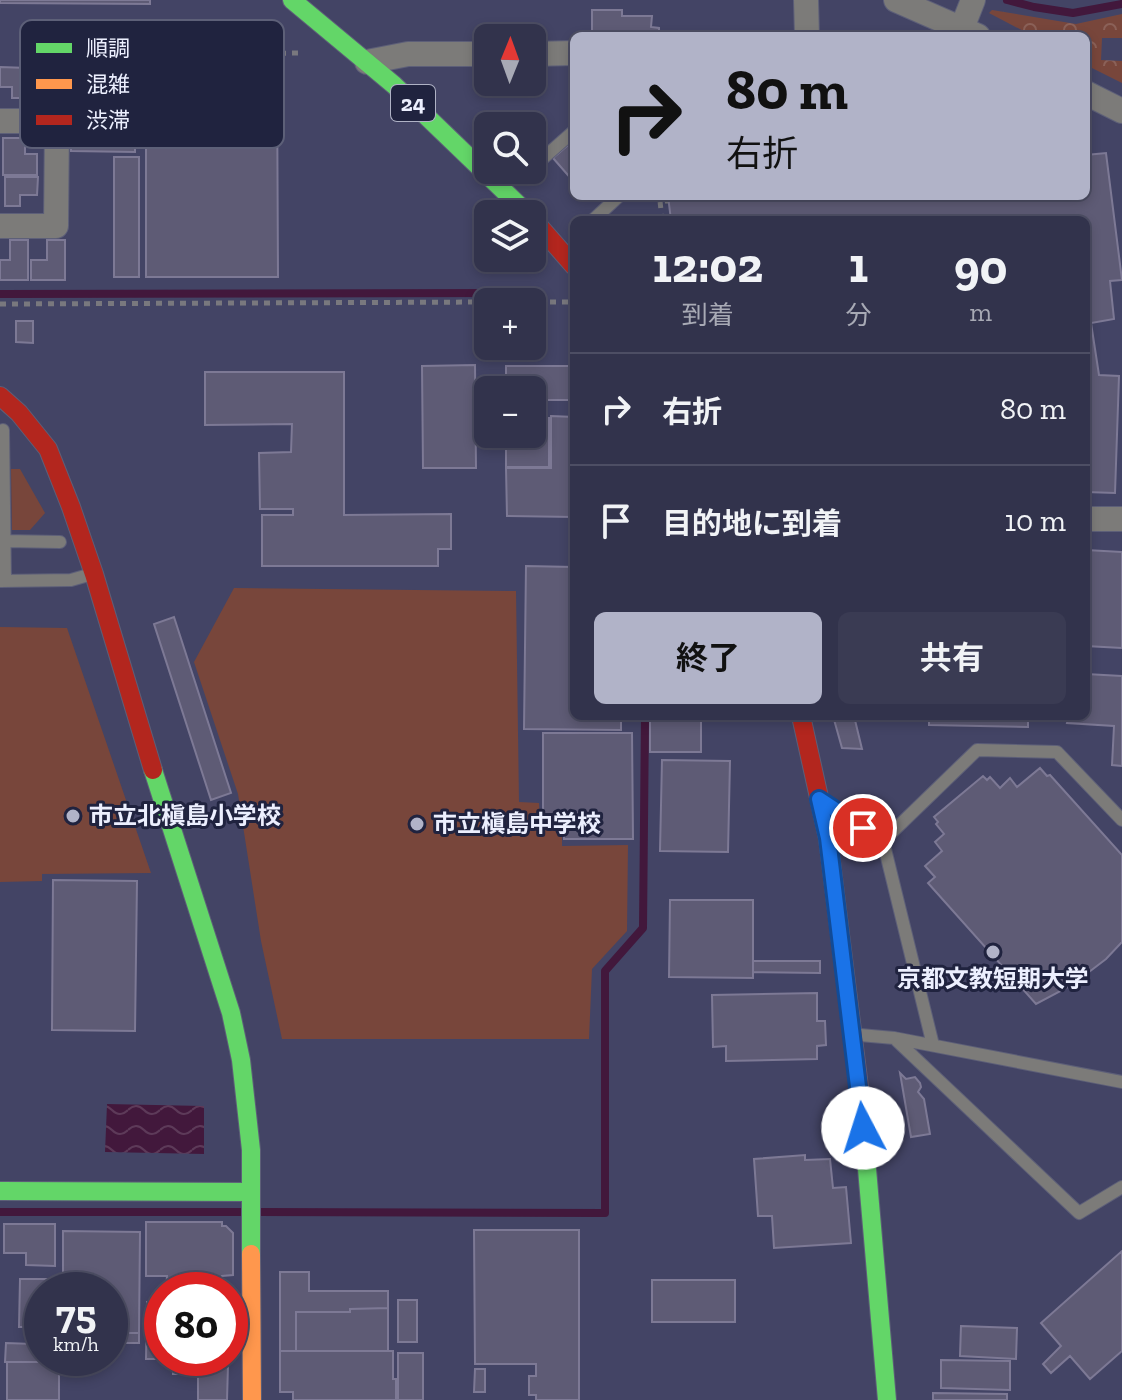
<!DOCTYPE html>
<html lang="ja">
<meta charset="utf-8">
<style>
body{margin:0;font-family:"Zilla Slab","Noto Sans JP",serif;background:#3a3b53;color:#f1f3f6;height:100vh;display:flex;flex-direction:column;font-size:30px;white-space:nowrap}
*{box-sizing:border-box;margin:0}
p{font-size:26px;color:#a8aab5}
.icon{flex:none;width:44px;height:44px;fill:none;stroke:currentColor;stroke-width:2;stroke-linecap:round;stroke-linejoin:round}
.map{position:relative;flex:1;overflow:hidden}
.drawer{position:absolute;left:570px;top:216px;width:520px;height:504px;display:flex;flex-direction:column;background:#32334c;border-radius:12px;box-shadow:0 4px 12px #0003,0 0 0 2px #4d4e64}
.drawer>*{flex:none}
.banner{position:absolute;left:570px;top:32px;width:520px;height:168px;border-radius:12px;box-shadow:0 4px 12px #0003,0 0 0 2px #4d4e64;background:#b1b3c8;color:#111;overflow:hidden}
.needle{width:52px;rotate:1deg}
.fabs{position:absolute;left:474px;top:24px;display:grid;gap:16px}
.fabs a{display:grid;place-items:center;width:72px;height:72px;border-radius:12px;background:#32334c;box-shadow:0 4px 12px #0003,0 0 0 2px #4d4e64;font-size:40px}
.speed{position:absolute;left:24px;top:1272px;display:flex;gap:16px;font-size:40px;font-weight:700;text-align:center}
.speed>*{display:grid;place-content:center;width:104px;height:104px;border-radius:50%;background:#32334c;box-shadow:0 4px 12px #0003,0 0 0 2px #4d4e64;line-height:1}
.speed small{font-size:20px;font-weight:400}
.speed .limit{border:12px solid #d22;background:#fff;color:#111}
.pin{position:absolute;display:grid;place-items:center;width:68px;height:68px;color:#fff;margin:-34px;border:4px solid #fff;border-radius:50%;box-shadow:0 2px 8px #0007}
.me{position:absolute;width:88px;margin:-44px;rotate:355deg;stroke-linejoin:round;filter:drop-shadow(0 0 6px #0008)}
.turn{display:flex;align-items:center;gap:28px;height:168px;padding:0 24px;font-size:36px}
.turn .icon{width:104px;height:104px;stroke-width:2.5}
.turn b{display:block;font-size:56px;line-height:68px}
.eta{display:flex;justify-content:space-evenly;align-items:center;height:136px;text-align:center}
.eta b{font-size:48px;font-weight:700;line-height:56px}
.button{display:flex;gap:16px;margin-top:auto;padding:16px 24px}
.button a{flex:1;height:92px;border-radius:12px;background:#b1b3c8;color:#111;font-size:32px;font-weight:700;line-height:92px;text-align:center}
.button a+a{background:#3a3b53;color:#f1f3f6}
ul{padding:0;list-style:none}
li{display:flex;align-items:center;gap:24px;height:112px;padding:0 24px;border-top:2px solid #4d4e64}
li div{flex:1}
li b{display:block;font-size:30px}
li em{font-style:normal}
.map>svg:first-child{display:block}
</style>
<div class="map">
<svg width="1122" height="1400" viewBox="0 0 1122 1400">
<defs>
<pattern id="forest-crowns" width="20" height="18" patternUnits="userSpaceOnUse" patternTransform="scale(2)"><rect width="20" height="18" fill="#78463b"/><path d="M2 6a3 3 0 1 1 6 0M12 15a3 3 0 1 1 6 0" fill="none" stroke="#8b6158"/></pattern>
<pattern id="water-waves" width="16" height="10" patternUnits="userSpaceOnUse" patternTransform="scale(2)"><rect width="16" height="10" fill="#42183c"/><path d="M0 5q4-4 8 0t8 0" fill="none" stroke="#5d3a59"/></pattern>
</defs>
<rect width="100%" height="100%" fill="#434465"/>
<!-- forest -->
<path fill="url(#forest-crowns)" d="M992,10l84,14 46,-10v24h-20l-1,22 21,1v22l-36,-18v-29h-53l-44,-23z"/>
<!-- park -->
<path fill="#78463b" d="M11,469h9l25,44 -15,17h-18z
M234,588l282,3 3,211 20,1 1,17h22v26l66,-1 -1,86 -35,38 -3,70h-307l-21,-98 -23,-147 -44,-132z
M0,627l67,1 84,245 -109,1v7l-42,1z"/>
<!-- water -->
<path fill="url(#water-waves)" d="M107,1104l97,2v48l-99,-2z"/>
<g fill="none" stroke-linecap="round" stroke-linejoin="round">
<!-- stream -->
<path stroke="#42183c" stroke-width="8" d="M1007,0l27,7 39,6 49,-9
M0,294l532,-1
M0,1212h244
M257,1212l348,1v-242l38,-43 2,-212"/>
</g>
<!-- building -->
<path fill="#5e5b75" stroke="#7d7995" stroke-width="2" d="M0,0h150v4l-150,-1z
M592,10h30v6h30l-1,11 8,1v8h-67z
M0,67l28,1v30h-16v-11h-12z
M146,71h131l1,206h-132z
M71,109h42v6h14v8l8,1v28l-64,-1z
M3,138h22v16h12v21h-34z
M574,140v42l-21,-24z
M1106,153l16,127 -12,1 4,38 -23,4 8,52 20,1 -4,117 -29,-1v-272h-415l-3,-24h418v-41z
M114,157h25v120h-25z
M5,177h33l-1,18h-17v11h-15z
M10,240h18v40h-28v-20h10z
M47,240h18v40h-34v-20h16z
M16,321h17v22l-17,-1z
M475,365l1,103h-53l-1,-102z
M506,366h68v34h-42v-10h-26z
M205,372h139v143l107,-1v35h-13v17h-176v-51h31v-6h-33l-1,-56 32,-1 1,-28 -87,1z
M551,416l23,1v100l-67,-1 -1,-48h45z
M532,418h17v49h-43v-33h26z
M1086,550l36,2v96l-36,-2z
M526,566l48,1v149h47v14l-97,-1z
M174,617l57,176 -20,7 -57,-176z
M1086,674l36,2v90l-10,-1 2,-39 -47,-3 1,-4 -11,-1v-2h29z
M650,716h51v36h-51z
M833,716h21l8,33 -20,-1z
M929,716h99v11l-99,-2z
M543,733h89l1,106h-69v-21h-21z
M662,760l68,1 -2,91 -68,-1z
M1040,768l7,8 3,-1 72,80v87l-16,17 -34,26 -36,19 -108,-121 7,-6 -10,-11 17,-15 -7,-9 9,-8 -8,-10 2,-2 -4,-5 49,-41 4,4 3,-3 10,11 10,-10 7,9z
M53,880l84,1 -2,150 -83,-1z
M670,900h83v78l-84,-1z
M753,961h67v12l-67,-1z
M817,993v28h8l1,24 -9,1v13l-91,2v-15l-13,1 -1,-52z
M900,1073l6,6 9,-2 5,6 1,4 -3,5 6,7 6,35 -19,3z
M805,1155v5l25,-1 3,29 13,-1 5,56 -77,5 -2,-32h-14l-4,-57z
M146,1222h76v4h4l7,7v42l-11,1 -1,14h-55l1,-14h-21z
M4,1224h51v42l-29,-1v-12h-22z
M474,1230h105v170h-43v-5h-7v-19h7v-12h-61z
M63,1231l77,1 -1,101h-29v-43h-47z
M1122,1251v100l-32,28 -20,-23 -19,17 -8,-9 18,-18 -20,-23z
M280,1272h29v19h79v17l-38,1v3h-54v39h-16z
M20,1279h35v11h-13v37h-23z
M652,1280h83v42h-83z
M398,1300h19v42h-19z
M147,1302l15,1v55h25v1h-41z
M388,1308v43h-92v-39h54v-3z
M961,1326l56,2 -1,31 -56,-3z
M33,1332h9v26h15v4h-52l1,-19 27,1z
M110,1333h29v10h-29z
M280,1351h113v28h3v21h-103v-8h-13z
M398,1353h25v47h-25z
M941,1360l69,1v29l-69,-2z
M7,1362h52v38h-52z
M173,1364h20v10h-20z
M198,1365h30l-1,35h-29z
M475,1369h10v23h-11z
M933,1393l74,1v6h-74z"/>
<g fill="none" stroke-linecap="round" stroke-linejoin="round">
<!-- lane casing -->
<g stroke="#5d5f78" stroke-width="14">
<path id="lane" d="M532,168l42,-37
M593,220l26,-24
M3,430l2,151
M5,541l55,1
M0,581l71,-1 21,-6
M833,808l50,33 94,-91 80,2 65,68
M883,841l50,204
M860,1035l34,3 185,175 43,-26
M894,1038l228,44"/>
</g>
<!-- street casing -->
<g stroke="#5d5f78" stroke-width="26">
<path id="street" d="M806,0l1,36
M896,0l82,36
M962,28l11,-28
M532,54l42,-1
M367,62l41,-8h80
M1086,93l36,18
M0,121h57l-1,105h-56
M1086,519h36"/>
</g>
<!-- fast casing -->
<g stroke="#5d5f78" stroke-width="20">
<path id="fast" d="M292,0l102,85 134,129
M153,770l78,243 10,47 10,90v104
M862,1111l25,289
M0,1191l251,1"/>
</g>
<!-- slow casing -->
<g stroke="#5d5f78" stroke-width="20">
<path id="slow" d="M251,1254l1,146"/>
</g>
<!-- jam casing -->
<g stroke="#5d5f78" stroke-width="20">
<path id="jam" d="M532,218l42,48
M0,396l19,17 29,36 23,58 23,67 59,196
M801,716l27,122 34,273"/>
</g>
<!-- path -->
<path stroke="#79787e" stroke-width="5" stroke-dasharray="6 6" stroke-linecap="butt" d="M126,54v50
M76,55l225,-2
M662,220l-2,-19h8
M502,302h67
M0,304l488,-2"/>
<!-- lane -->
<use href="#lane" stroke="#7c7b79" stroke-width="12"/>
<!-- street -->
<use href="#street" stroke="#7c7b79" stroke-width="24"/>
<!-- fast -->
<use href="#fast" stroke="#63d668" stroke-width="18"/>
<!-- slow -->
<use href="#slow" stroke="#ff974d" stroke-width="18"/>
<!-- jam -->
<use href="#jam" stroke="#b3261e" stroke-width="18"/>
</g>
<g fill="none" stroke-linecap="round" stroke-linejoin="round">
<!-- route casing -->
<g stroke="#114b97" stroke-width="20">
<path id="route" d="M863,828l-44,-29 9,39 35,290"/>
</g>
<!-- route -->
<use href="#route" stroke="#1a73e8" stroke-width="14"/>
</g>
<!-- markers -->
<g fill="#b1b3c8" stroke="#20233f" stroke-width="3">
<circle cx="73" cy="816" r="8"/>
<circle cx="417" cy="824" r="8"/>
<circle cx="993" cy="952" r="8"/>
</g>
<g text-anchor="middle" stroke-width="6" stroke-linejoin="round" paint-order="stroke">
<!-- shield labels -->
<rect fill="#20233f" stroke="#afb2c5" stroke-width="2" x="391" y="85" width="44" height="36" rx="6"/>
<g font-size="22" font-weight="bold" fill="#eceffe">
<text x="413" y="111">24</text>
</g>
<!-- poi labels -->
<g font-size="24" font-weight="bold" fill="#eceffe" stroke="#20233f" text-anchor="start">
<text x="89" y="824">市立北槇島小学校</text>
<text x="433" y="832">市立槇島中学校</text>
<text x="993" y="987" text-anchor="middle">京都文教短期大学</text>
</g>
</g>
<!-- legend -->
<rect x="20" y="20" width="264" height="128" rx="12" fill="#20233f" stroke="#5d6078" stroke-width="2"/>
<rect x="36" y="43" width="36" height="10" fill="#63d668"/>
<rect x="36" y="79" width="36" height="10" fill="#ff974d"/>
<rect x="36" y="115" width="36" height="10" fill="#b3261e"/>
<g font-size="22" fill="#eceffe">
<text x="86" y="56">順調</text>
<text x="86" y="92">混雑</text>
<text x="86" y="128">渋滞</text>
</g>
</svg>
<div class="fabs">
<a><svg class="needle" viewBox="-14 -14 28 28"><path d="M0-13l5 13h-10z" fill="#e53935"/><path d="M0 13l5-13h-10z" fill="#a8aab5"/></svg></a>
<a><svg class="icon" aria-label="search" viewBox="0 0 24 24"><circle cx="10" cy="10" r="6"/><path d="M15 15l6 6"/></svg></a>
<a><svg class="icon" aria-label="layers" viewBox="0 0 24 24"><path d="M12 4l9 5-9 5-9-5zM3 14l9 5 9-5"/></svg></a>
<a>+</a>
<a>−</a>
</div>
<div class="speed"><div>75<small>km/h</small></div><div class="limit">80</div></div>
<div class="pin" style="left:863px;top:828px;background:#d93025"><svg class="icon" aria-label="arrive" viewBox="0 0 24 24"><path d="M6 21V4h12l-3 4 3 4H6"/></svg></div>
<svg class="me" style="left:863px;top:1128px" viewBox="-20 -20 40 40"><circle r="19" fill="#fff"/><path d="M0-13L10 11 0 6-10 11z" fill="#1a73e8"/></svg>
<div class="banner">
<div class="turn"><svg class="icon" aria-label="right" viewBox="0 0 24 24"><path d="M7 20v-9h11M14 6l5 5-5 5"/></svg><div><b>80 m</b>右折</div></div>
</div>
<section class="drawer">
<div class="eta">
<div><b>12:02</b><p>到着</p></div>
<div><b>1</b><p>分</p></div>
<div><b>90</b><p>m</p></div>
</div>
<ul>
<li><svg class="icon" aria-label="right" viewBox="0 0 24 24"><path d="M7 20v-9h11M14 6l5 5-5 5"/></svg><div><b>右折</b></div><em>80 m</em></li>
<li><svg class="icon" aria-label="arrive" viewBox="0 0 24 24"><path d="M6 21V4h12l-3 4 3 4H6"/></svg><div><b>目的地に到着</b></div><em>10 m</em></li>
</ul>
<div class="button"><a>終了</a><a>共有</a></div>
</section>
</div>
